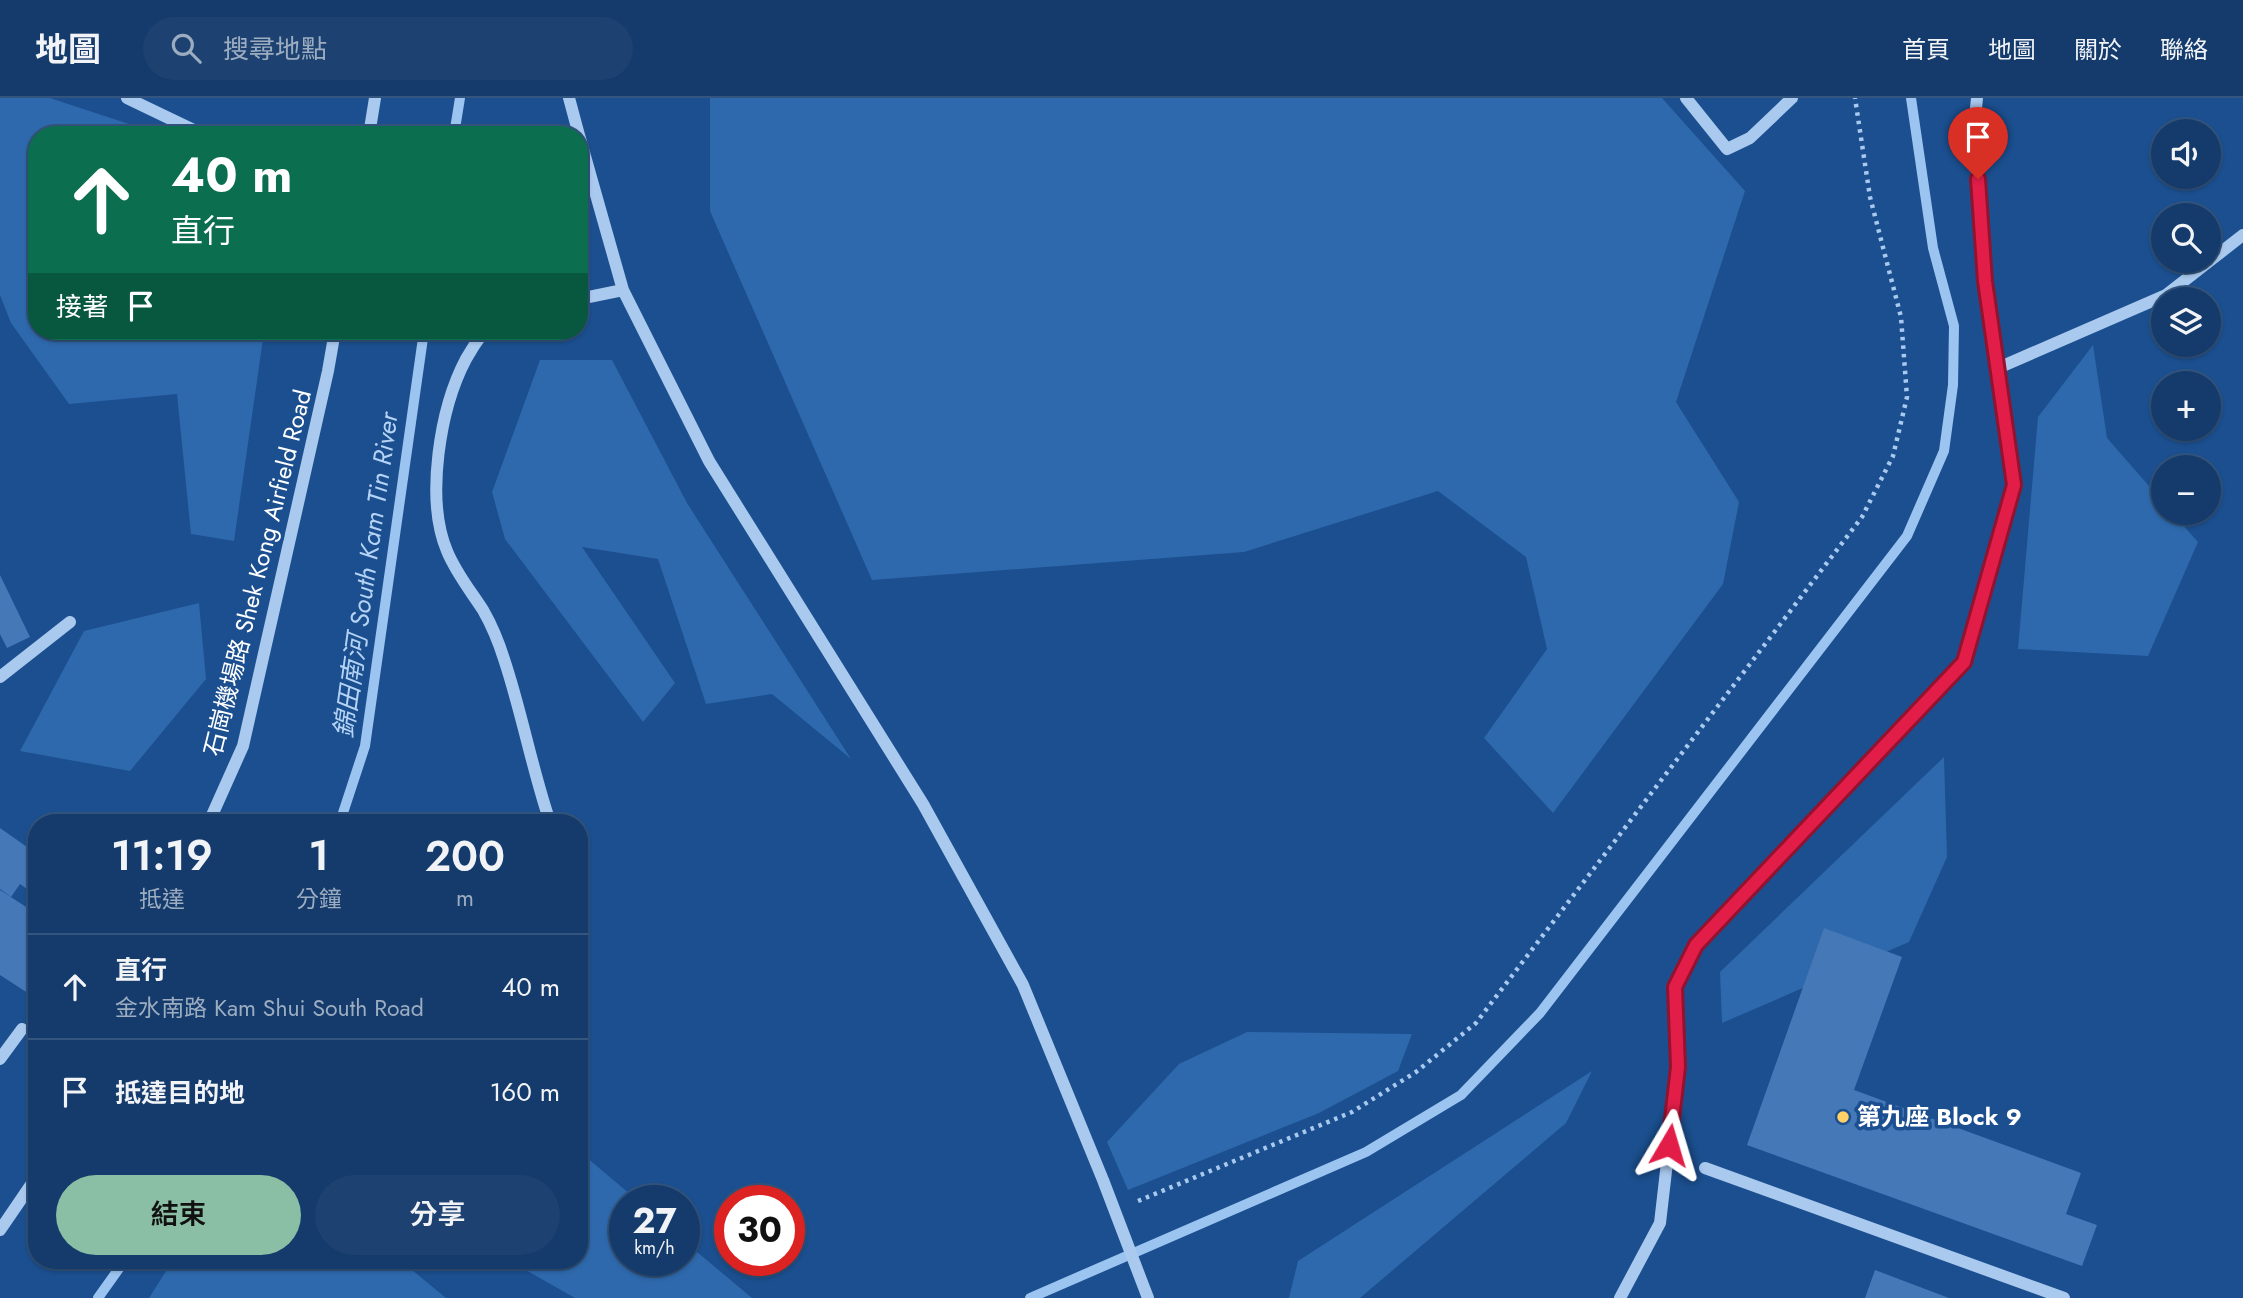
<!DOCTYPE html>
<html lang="zh-TW">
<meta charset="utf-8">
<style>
body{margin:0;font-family:Jost,"Noto Sans TC",sans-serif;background:#1d4271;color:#f1f3f6;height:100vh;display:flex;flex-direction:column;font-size:26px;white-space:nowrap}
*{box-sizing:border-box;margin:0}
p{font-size:23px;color:#9dadc1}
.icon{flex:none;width:38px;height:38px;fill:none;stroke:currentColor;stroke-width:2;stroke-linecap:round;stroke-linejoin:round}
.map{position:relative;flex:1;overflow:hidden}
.sheet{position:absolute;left:28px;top:716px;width:560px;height:455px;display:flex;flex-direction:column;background:#143b6b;border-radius:28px;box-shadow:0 2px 5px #0004,0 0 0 2px #33557e}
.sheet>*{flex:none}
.top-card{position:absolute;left:28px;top:28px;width:560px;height:214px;border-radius:28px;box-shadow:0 2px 5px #0004,0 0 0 2px #33557e;background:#0b6e4f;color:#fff;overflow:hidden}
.fabs{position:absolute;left:2151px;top:21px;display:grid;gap:14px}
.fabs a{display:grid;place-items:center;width:70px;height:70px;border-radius:50%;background:#143b6b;box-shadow:0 2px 5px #0004,0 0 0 2px #33557e;font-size:35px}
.speed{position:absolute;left:609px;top:1087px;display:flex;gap:14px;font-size:35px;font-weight:700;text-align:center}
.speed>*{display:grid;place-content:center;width:91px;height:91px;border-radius:50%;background:#143b6b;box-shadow:0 2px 5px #0004,0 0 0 2px #33557e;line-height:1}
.speed small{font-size:18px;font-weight:400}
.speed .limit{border:10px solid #d22;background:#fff;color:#111}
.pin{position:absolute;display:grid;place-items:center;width:60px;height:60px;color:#fff;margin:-72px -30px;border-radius:50% 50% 50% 0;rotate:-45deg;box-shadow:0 0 7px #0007}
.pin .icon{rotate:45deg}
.me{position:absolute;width:77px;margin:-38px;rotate:7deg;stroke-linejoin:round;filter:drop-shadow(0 0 5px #0008)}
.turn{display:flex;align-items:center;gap:24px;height:147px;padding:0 28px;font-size:32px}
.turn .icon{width:91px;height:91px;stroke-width:2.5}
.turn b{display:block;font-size:49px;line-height:60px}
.then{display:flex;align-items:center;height:66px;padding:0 28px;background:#0003;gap:14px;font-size:26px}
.eta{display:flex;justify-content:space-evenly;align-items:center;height:119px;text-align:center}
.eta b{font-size:42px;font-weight:600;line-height:49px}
.cta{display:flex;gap:14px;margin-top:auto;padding:14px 28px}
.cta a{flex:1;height:80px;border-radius:42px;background:#8abfa5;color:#111;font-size:28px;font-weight:600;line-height:80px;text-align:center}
.cta a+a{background:#1d4271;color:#f1f3f6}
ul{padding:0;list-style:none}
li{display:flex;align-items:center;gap:21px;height:105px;padding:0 28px;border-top:2px solid #33557e}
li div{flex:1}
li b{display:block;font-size:26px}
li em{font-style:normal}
header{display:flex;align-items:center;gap:42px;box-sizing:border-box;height:98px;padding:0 35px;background:#143b6b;border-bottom:2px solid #33557e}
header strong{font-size:33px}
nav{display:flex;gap:38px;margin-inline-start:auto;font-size:24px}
.search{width:490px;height:63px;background:#1d4271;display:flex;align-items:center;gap:18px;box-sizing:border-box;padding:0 24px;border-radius:38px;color:#9dadc1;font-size:26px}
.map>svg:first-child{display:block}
</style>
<header>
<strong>地圖</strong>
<div class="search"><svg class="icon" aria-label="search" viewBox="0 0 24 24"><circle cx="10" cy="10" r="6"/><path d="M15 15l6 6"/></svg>搜尋地點</div>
<nav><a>首頁</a><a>地圖</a><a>關於</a><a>聯絡</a></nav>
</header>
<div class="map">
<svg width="2243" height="1200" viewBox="0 0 2243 1200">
<rect width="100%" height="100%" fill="#1b4f8f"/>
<!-- green -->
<path fill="#2e69ad" d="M0,0h50l88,29 7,8h-108v196l227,1 -30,209 -43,-7 -14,-140 -108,10 -58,-81 -11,-28z
M710,0h952l83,93 -69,211 63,100 -16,82 -170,229 -69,-75 63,-89 -21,-92 -88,-66 -194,61 -372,28 -162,-369z
M2093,247l14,93 56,64v11h9l26,29 -50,114 -130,-7 20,-232z
M540,262h72l75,143 164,256 -79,-65 -66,10 -48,-145 -76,-12 93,136 -32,39 -138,-183 -13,-47z
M199,505l7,76 -76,92 -110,-20 64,-120z
M1944,659l3,100 -38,85 -187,81 -2,-51z
M1247,934l165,2 -14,37 -79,42 -191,77 -21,-48 72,-78z
M1592,973l-26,52 -206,175h-71l9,-37z
M579,1053l58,49h-12v60h59v-19l68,57h-177l-67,-38h71z
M173,1162h227l46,38h-297z"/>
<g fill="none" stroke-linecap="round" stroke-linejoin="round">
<!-- stream -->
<path stroke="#9cc4f0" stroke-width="10" d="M454,37l6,-37
M340,724l25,-76 59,-415
M98,1200l27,-38
M1030,1200l336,-146 95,-57 79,-82 367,-477 37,-85 9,-66 1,-59 -21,-78 -22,-150"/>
</g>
<!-- building -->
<path fill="#4478b7" d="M0,477l30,62 -23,11 -7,-14z
M0,730l37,26v21l-10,14 -7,-5 -9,13 -11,-8z
M0,792l37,24v85l-37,-24z
M1824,830l78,29 -48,133 227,83 -15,41 31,11 -15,41 -335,-121z
M1875,1172l74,28h-84z"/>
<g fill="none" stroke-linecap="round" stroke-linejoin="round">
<!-- path -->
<path stroke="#a9c9ee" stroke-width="4.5" stroke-dasharray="3.5 5" stroke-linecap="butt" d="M1138,1103l214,-89 64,-40 60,-49 386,-506 31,-61 14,-59 -6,-80 -31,-120 -15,-99"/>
<!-- minor -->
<path stroke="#a9c9ee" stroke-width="12" d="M127,0l77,37
M569,0l10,37
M1686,0l41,51 23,-11 42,-40
M369,37l6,-37
M579,37l44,155 86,171 214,343 100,181 80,195 45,118
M579,201l44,-9
M487,233l-4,2c-6,8 -12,17 -17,26 -26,49 -41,140 -19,192 9,22 23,39 36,59 8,14 16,33 21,49 18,54 28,110 46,163
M1998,270l168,-73 77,-60
M0,579l70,-55
M209,724l34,-76 85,-375 7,-40
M0,961l22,-30
M1705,1070l359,130
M0,1132l37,-54
M1620,1200l40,-75 18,-156 -3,-80 21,-42 268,-283 50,-177 -29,-204 -11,-152 3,-31"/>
</g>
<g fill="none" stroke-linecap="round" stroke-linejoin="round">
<!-- route casing -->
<g stroke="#92132f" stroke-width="18">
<path id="route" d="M1669,1047l9,-78 -3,-80 21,-42 268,-283 50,-177 -29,-204 -7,-102"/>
</g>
<!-- route -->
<use href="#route" stroke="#e11d48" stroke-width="12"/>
</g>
<!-- markers -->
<circle fill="#ffd166" stroke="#1b4f8f" stroke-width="2.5" cx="1843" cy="1019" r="7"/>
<g text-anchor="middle" stroke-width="7" stroke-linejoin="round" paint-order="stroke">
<!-- street labels -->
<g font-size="24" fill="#fff" stroke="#1b4f8f">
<text transform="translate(258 475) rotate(-76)" y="8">石崗機場路 Shek Kong Airfield Road</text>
</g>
<!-- poi labels -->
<g font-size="24" font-weight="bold" fill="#fff" stroke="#1b4f8f" text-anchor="start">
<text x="1857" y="1027">第九座 Block 9</text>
</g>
<!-- water labels -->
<g font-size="26" font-style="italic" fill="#b5d3f5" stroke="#1b4f8f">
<text transform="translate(366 477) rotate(-82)" y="9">錦田南河 South Kam Tin River</text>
</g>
</g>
</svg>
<div class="fabs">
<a><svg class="icon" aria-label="sound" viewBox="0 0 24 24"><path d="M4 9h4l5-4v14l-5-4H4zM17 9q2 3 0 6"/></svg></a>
<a><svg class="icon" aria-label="search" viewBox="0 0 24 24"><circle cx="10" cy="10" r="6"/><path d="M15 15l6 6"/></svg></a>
<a><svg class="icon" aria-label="layers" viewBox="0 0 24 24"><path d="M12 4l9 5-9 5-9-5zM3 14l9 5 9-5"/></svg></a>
<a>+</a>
<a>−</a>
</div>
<div class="speed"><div>27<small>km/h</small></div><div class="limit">30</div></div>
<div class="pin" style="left:1978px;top:81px;background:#d93025"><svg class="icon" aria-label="arrive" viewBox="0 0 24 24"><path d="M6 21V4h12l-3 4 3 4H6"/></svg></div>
<svg class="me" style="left:1669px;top:1047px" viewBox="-20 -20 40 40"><path d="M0-17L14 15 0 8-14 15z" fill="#e11d48" stroke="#fff" stroke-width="4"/></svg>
<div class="top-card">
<div class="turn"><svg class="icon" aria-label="ahead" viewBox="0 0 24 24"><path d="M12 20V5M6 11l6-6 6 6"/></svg><div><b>40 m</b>直行</div></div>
<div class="then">接著<svg class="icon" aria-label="arrive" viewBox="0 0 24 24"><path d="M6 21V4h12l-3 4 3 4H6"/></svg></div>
</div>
<section class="sheet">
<div class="eta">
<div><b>11:19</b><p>抵達</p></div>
<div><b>1</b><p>分鐘</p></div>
<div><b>200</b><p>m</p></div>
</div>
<ul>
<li><svg class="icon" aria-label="ahead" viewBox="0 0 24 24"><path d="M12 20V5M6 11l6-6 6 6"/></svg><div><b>直行</b><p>金水南路 Kam Shui South Road</p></div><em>40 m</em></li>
<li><svg class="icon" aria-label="arrive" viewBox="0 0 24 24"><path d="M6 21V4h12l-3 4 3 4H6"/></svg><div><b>抵達目的地</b></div><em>160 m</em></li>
</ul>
<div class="cta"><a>結束</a><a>分享</a></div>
</section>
</div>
